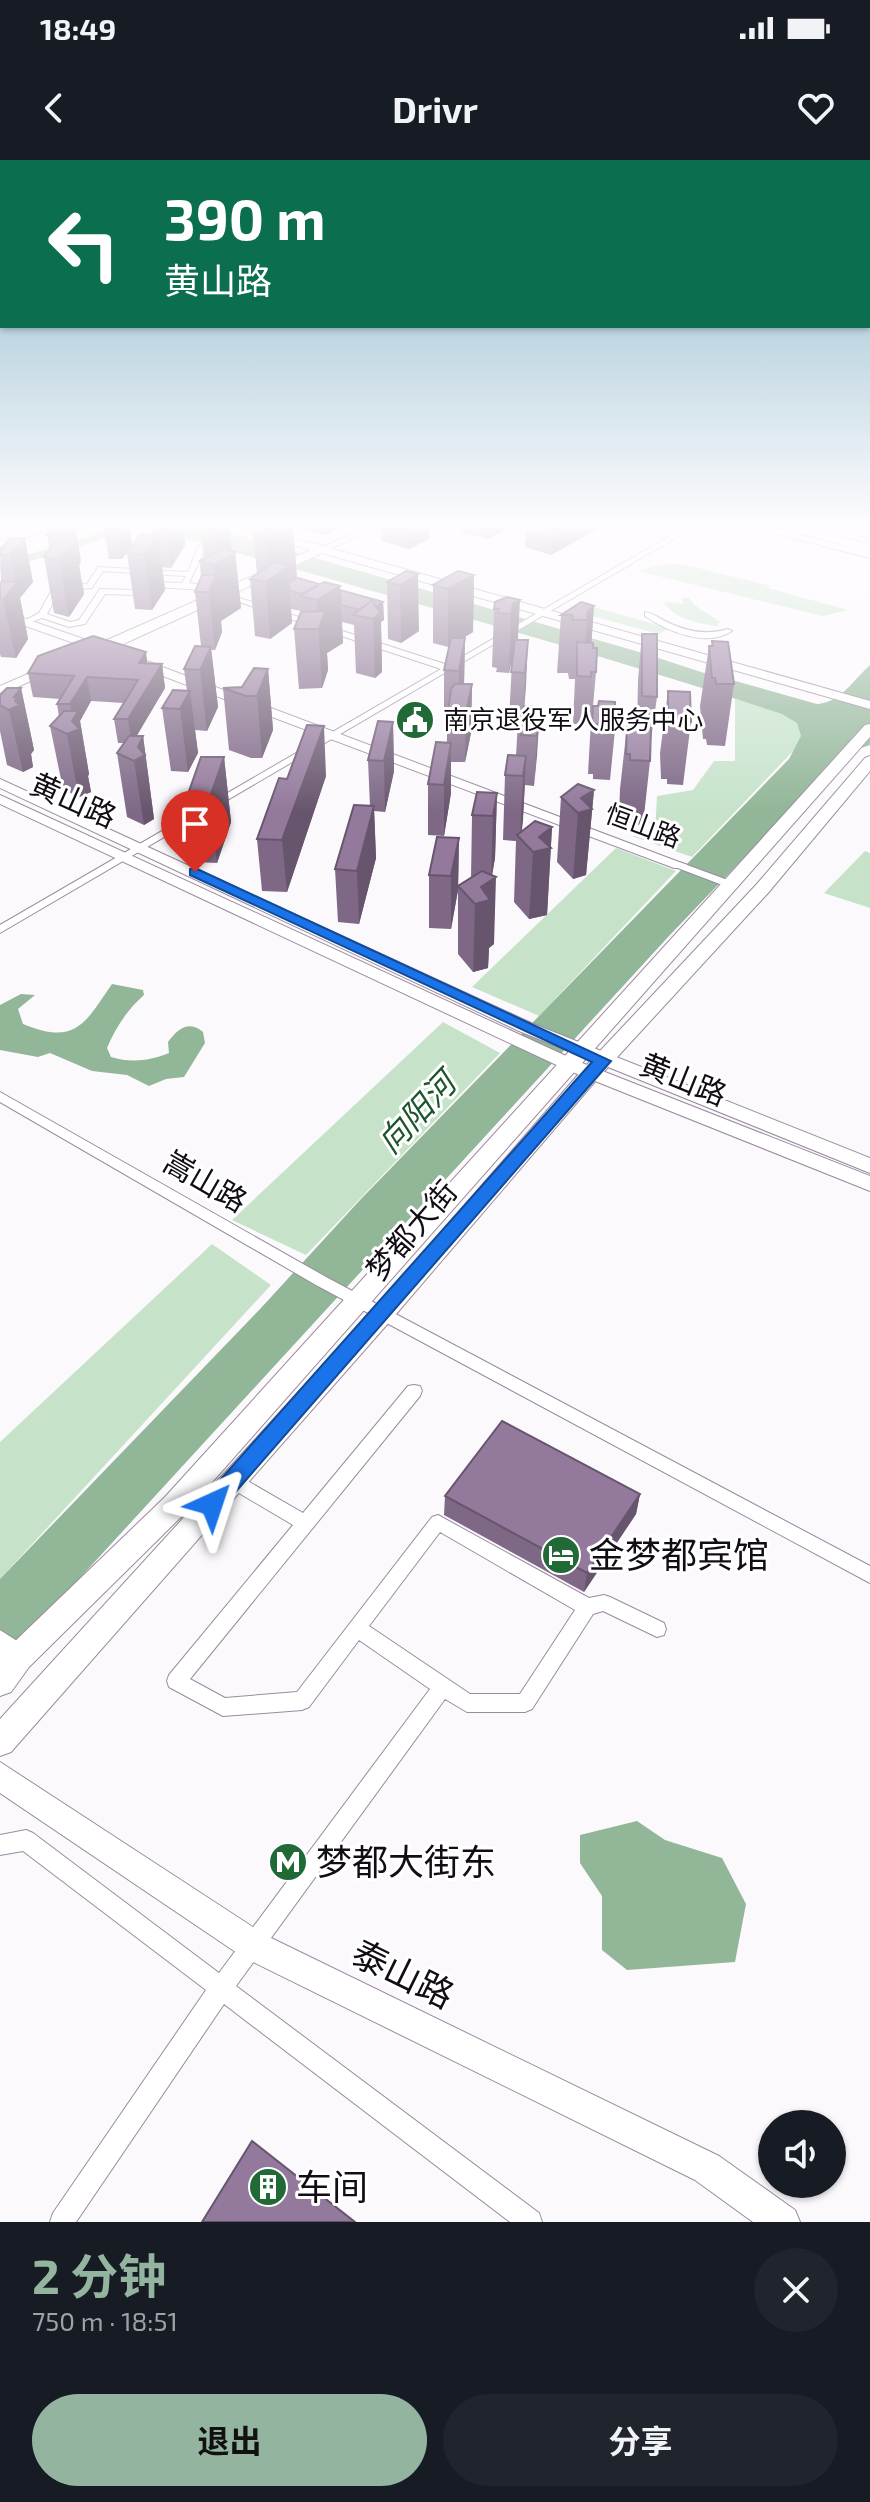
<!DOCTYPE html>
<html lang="zh">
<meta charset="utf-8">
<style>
body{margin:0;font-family:"Exo 2","Noto Sans SC",sans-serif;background:#20242c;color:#f1f3f6;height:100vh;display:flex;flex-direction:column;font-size:30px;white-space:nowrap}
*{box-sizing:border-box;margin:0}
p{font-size:26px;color:#9ea1a6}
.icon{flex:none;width:44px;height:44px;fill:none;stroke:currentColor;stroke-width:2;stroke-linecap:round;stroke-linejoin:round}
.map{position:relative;height:2062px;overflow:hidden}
.side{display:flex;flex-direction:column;background:#171b24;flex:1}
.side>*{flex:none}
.top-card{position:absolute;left:0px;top:0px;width:870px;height:168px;box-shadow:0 2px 6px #0004;background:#0b6e4f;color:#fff;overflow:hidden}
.controls{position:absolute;left:758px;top:1950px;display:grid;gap:16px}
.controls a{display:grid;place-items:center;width:88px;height:88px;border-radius:50%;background:#171b24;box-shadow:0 2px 6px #0004;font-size:40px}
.pin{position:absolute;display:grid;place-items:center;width:68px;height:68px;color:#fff;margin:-82px -34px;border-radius:50% 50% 50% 0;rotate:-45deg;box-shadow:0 0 8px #0007}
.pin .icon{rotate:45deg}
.me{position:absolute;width:88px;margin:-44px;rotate:42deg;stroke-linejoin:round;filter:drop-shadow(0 0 6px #0008)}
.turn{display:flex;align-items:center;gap:28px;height:168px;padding:0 32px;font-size:36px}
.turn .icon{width:104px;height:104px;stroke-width:2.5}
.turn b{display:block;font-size:56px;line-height:68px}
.round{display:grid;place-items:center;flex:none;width:84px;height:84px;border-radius:42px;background:#20242c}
.head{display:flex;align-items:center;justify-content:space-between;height:136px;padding:0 32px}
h1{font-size:48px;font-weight:700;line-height:60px;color:#93b5a0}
.button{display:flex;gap:16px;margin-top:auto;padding:16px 32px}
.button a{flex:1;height:92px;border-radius:48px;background:#93b5a0;color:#111;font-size:32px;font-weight:700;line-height:92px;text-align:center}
.button a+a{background:#20242c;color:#f1f3f6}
.status{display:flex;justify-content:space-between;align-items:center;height:56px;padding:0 40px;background:#171b24;direction:ltr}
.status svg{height:22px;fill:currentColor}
header{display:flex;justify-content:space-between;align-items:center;height:104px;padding:0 32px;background:#171b24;font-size:36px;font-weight:700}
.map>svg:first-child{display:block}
</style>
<div class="status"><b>18:49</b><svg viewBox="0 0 49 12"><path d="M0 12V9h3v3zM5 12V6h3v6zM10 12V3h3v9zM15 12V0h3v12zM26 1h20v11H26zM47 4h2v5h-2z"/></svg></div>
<header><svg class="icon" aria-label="back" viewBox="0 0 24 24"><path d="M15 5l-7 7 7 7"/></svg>Drivr<svg class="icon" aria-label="heart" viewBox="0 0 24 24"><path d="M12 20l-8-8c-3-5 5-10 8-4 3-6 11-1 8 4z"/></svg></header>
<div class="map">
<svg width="870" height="2062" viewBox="0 0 870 2062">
<rect width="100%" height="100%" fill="#fcf9fd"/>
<!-- green -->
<path fill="#c6e3ca" d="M681,404l90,22 -3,2 80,22 -25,6 -185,-45 21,-6z
M681,438h8c8,13 23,16 32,25h-4l2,4c-19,-4 -43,-7 -55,-24l8,-1 5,6 -3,-6 10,2z
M593,447l76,21 -10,6 -85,-23z
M735,539l71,16 10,12 -124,130 -60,-21 23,-2 2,-38 36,-6 21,-29h21z
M616,688l60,23 -137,145 -67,-29z
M865,691l5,2v55l-46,-15z
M443,862l57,31 -194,202 -74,-35z
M212,1084l59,41 -271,294v-137z"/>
<!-- water -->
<path fill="#92b698" d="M133,363h62l451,131 156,51c39,1 43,-17 68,-40v80l-27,9 -174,182 -669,729v-86l261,-271 99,-108 429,-441 12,-23 -4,-13 -15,-9c-214,-71 -432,-128 -649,-191z
M112,824l31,6 1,5c-17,15 -28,32 -37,53l4,9c20,6 38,4 58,-4l-1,-11c10,-13 20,-22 35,-10l2,11 -21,34 -18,2 -17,7 -22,-11 -35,-4 -42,-18 -12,4 -38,-7v-45l21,-11 14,1 -17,14 5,15c53,22 62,-1 89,-40z
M637,1661l28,19 57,18 24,46 -11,58 -108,8 -25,-20v-54l-22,-33v-28z"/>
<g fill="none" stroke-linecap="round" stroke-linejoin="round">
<!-- river -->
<path fill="#92b698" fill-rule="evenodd" d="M119,363h15l-40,19 -94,28v-8l86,-24z
M721,517l149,42v9l-154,-44 -2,-3z"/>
<!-- street casing -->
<g stroke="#9a8b9f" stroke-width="2">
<path id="street" d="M0,363h7l17,7 -4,2 -20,-7z
M375,363h10l-60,28 -7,-2z
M692,363h9l-701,410v-8l441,-256 -220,-73v-4l227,73z
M202,385l4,2 -17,36 30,4v4l-77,-5 -8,9 -29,-1 -20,30 -16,3 -27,-9 -18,7 -4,-2 19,-10 15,-27 33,-2 11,-17 90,5 10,-25zM103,411l83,5 -4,7 -45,-1 -5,8 -32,-1 -21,31 -9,2 -23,-8 13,-24 32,-2z
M645,452c8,1 11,4 18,8 21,11 42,16 65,9l4,2c-25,17 -64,1 -87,-15z
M679,702l54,20 1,2 -1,2h-8l-50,-19v-4z
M0,932l326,185 544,289v17l-554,-298 -316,-183z
M414,1225l6,1 2,5 -2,5 -230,283 35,19 72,-6 135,-175 6,-2 151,83 15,-3 6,2 54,26 2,6 -2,6 -7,2 -54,-26 -10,3 -61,95 -7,3h-58l-22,-13 -209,287 303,227 3,9h-32l-286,-218 -148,218h-26l3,-9 153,-223 -183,-139 -23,4v-20l26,-5 7,3 186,140 211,-284 -71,-49 -50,67 -7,3 -79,6 -54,-29 -2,-6 2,-6 124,-150 -66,-39 -2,-5 2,-5 6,-2 6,2 64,37 105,-127zM440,1372l135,78 -55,84h-50l-101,-68z"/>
</g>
<!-- secondary casing -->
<g stroke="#9a8b9f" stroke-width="2">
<path id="secondary" d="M50,363h15l-65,24v-7z
M234,363h18l26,6 -1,4 593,168v8l-548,-156 -216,99 -14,3 -6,-4 2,-3 -88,-31v-7l98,34 213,-94 -48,-14 -6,-6z
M735,363h17l118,29v6z
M813,363h18l39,9v6z
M136,500h8l543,205 -3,3h-10l-538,-202z
M51,504l10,3 -61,28v-9z
M0,619l531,244 339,135v15l-351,-142 -519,-243z
M0,635l577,266 293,115v15l-305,-122 -565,-265z
M0,1470l28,18 4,9 -4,9 -9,3 -19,-11z
M0,1602l265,173 454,221 76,54 5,12h-47l-58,-42 -452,-223 -243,-164z"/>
</g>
<!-- primary casing -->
<g stroke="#9a8b9f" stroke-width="2">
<path id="primary" d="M761,363h20l89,21v8z
M870,564v13l-685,776 -156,154 -18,25 -11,4v-38l9,-11 156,-150 700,-772z
M870,596v15l-102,122 -170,185 -207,242 -380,432 -11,4v-37l375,-411 209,-240 172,-183 109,-127z"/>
</g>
<!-- street -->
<use href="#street" fill="#fff" fill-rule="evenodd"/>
<!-- secondary -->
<use href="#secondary" fill="#fff" fill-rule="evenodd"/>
<!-- primary -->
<use href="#primary" fill="#fff" fill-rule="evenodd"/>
</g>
<!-- wall -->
<path fill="#7e6886" d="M56,363l25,39 -2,3 5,29 -15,23 -15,-4 -10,-56 6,-7 -3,-15z
M103,363h26l3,21 -10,15h-13z
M153,363h30l2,22 -14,23 -9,-1 3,23 -13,20 -17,-1 -8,-56 27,-19z
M202,363h27l2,28 4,1 6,56 -20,13 1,11 -7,18h-4l7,57 -11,24 -12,-1 3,23 -10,19 -17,-1 -9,-63 25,-17 -3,-22 17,-23 -6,-54 6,-15 -1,-16 4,-2 -4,-34z
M278,363h73l-26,12 -32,-8 4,52 86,23 1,18 -3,2 1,50 -7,6 -19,-5 -2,-48 -12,-3 1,21 -16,10 1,17 -6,18 -23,1 -5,-60 7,-18 -10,-2 1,14 -22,16 -15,-3 -5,-57 7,-5 -4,-40z
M382,363h47v16l-20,10 -27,-8z
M462,363h57l-31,16 -27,-7z
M563,363h36v5l-48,27 -26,-8 1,-15 24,-2z
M10,378l23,44 -13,16 8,41 -12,19 -15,-1 -1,-3v-70l1,-2 -1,-32z
M406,411l13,60 -18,12 -13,-4 -1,-57z
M474,415l-1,57 -10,6h2l-1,46h8l-1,49 -6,29h-14v31l-7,43 -16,-1v-51l19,-41v-24h-3v-49l6,-24 -2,1 -15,-4v-58z
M507,437l11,43h10l-4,66 16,1 -6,79 -9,-1 -3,46 30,-4 -5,88 -18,4 -15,-17 2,-61 -13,-1 2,-65 11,-19 2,-35 -9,-1 3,-58 -1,1 -2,10 -13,-1 1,-4 -5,-1 2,-58z
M594,446l-3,37 5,29 -3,34 22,24 -5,50 -17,-1v-5h-5l3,-54h-3l-1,5 -14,-1 2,-45h-6l-1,-6h-11l4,-58z
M642,474l15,63 -7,49v15l-7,64 -20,-1 1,-6h-5l1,-29 7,-63 10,1 1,-47z
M712,481l22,43 -9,62 -18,-1 -1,-6h-3l-3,-33 9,-60h2z
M148,504h14l3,24 -29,48h7l11,83 -10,6 -17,-8 -10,-64 7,-10h-6l-4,-24 10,-16 -33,-2 -11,20 9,53 -1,2 3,16 -12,5 -16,-8 -13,-63 9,-9 -2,-13 3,-5 -27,-2 -5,-24z
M268,509l5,61 -11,28h-11l-22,-8 -6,-62 19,-1z
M21,528l13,62 -3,4 2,13 -10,5 -16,-7 -7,-34v-36z
M668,531l23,31 -8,63 -16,-1v-5h-6l-1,-26z
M393,562l1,49 -9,41 -11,-1 2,47 -17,66 -21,-2 -3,-53 35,-63 -2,-46z
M224,597l7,65 -14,41 -22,-1 -8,-65z
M326,616l-39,116 -25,-1 -5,-52 30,-60z
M594,630l-8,85 -13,4 -16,-17 4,-65z
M497,633l-2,65 -3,17 2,69 -5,4 -1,20 -15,4 -15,-18v-68l13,-8 1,-63z
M459,678l-1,52 -7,39 -22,-1v-53z
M640,1334l-4,20 -52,78 -140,-77 1,-19z"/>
<!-- shaded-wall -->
<path fill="#67556d" d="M72,363h3l6,39 -2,3 5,29 -15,23 -10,-56 7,-10 -3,-16z
M117,363h12l3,21 -10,15z
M167,363h16l2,22 -14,23 -6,-43z
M216,363h13l3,31 3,-2 6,56 -20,13 1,11 -7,18 -6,-58 6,-15 -1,-12 4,-2 -4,-37z
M325,363h26l-26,12z
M408,363h21v16l-20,10z
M490,363h29l-31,16 1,-15z
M582,363h17v5l-48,27 1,-15z
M293,365l4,55 -8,4 3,39 -22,16 -4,-57 4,-3 -4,-41z
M158,374l7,56 -13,20 -8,-56z
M25,378l8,44 -13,16 8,41 -12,19 -13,-58 12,-16 -5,-29z
M418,414l1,57 -18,12 -1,-58z
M474,415l-1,57 -25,15v-58z
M340,426l3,57 -16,10 1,17 -6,18 -5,-88z
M520,440l-3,58 -6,5 -2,10 2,-59 2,-10z
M383,442l1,18 -3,2 1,50 -7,6 -2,-59 -5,-7z
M594,446l-4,58 -7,5 -1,10 6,-68z
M465,478l-1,47 -6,28 1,-42z
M528,480l-2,47 -3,34 2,-48z
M211,487l7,60 -11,24 -7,-61z
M146,492l3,24 -10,-13z
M162,504l3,24 -33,56 -4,-25z
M268,509l5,61 -11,28 -5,-62z
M87,517l4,24 -11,20 9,53 -1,2 3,16 -12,5 -12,-63 6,-15 -3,-15z
M472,524l-1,49 -6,29 1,-49z
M21,528l13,62 -3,4 2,13 -10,5 -14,-62 5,-13z
M190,531l8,62 -10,19 -8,-63z
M540,547l-3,49 -3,30 3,-50z
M393,562l1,49 -9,41 -1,-51z
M324,566l2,50 -39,116 -5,-52z
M143,576l11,83 -10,6 -10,-64 4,-14z
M451,583v50l-7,43v-51z
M526,596l-3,64 -3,21 3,-65z
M224,597l7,65 -14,41 -7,-66z
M594,630l-8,85 -13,4 5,-66 3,-15z
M497,633l-2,65 -4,23 5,-4 -2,67 -5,4 -1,20 -15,4 2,-68 6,-17 10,-6 2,-65z
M374,646l2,52 -17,66 -2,-53z
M552,667l-5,88 -18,4 4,-67 6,-15z
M459,678l-1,52 -7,39v-53z
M640,1334l-4,20 -52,78 3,-19z"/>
<!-- building -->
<path fill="#93799c" stroke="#67556d" stroke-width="2" d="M56,363h16l-9,12h-16z
M153,363h14l-2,2 -13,-1z
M202,363h14l-2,3 -14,-1z
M278,363h7l8,2 -27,13 -13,-4z
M563,363h19l-30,17 -26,-8 24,-2z
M141,374h17l-14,20 -17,-1z
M10,378h15l-15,17h-10v-5z
M58,378h17l-16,23 -15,-4z
M222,389l13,3 -21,13 -14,-4z
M274,402l14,4 -22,16 -16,-3z
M406,411l12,3 -18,11 -13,-3z
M458,411l16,4 -26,14 -15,-4z
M202,415h14l-7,17h-14z
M298,418l21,6 -17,10 -12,-3 -1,-8z
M2,421l15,1 -14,18 -3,-1v-15z
M324,422l16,4 -23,14 -17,-4z
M340,430l43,12 -7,5 -4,-7 -12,10 -19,-5z
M507,437l13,3 -7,4 -2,10 -13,-1 1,-4h-5l1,-7z
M372,440l8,13 -7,6 -20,-4z
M581,442l13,4 -6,5 -1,9h-14l-1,-5h-11z
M325,451l-6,18h-25l7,-17z
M642,474h15v63l-15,-1z
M93,476l53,16 -7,11 23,1 -34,55h-14l24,-39 -51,-3 -17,27h-13l17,-28 -46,-3 10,-17z
M451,478h14l-6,33 -15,-1z
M515,480h13l-3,33 -14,-1z
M712,481l16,1 6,42h-18l-1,-6h-3l-3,-32h4z
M577,482l16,1v5h4l-1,24h-5v5l-14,-1z
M195,486l16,1 -11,23 -16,-1z
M254,508l14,1 -11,27h-11l-23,-8 19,-1z
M455,524h17l-6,29 -18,-1 3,-23z
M7,528h14l-7,9h3l-2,4 5,4 -11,5 -9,-5v-10z
M173,530l17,1 -10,18 -18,-1z
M668,531l22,1 1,30 -17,-1v-4l-6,-1z
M599,541l16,1v28h-18v-6h-5l1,-18h5z
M524,546l16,1 -3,29 -16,-1v-5h-4l2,-19h4z
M64,551h14l-6,10 8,8 -13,5 -17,-8z
M378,561l15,1 -9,39 -16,-1z
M307,565l17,1 -42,114 -25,-1 22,-61 8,1z
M627,566l24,2 -1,33 -20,-1v-6h-4z
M129,576h14l-5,11 7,8 -11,6 -17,-8z
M436,582l15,1 -7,42 -16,-1z
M508,595l18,1 -3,20 -18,-1z
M201,597h23l-14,40h-23z
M578,624l16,6 -13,8 11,11 -14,4 -17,-16z
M477,632l20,1 -4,23 -21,-1z
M354,645l20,1 -17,65 -22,-2z
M535,661l17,6 -13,10 12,11 -18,4 -16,-17z
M437,677l22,1 -8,38 -22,-1z
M482,711l14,6 -15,10 9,13 -15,4 -17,-18z
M502,1261l138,73 -53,79 -142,-77z
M252,1981l103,81h-153z"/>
<!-- sky -->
<linearGradient id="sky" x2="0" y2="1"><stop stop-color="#85b5c8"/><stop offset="0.56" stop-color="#fefcfe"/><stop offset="1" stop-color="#fefcfe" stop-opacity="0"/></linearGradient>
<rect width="870" height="652" fill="url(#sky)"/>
<!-- route -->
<path fill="#1a73e8" stroke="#114b97" stroke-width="2" d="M195,708l416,193 -392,450 -7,3 -8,-3 -4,-7 4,-6 388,-436 -402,-187v-6z"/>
<!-- icons -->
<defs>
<g id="civic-disc" transform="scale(2)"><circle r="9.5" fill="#216936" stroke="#fff"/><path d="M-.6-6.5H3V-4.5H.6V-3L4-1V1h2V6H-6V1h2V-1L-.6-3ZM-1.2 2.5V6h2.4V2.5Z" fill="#fff"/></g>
<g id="hotel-disc" transform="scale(2)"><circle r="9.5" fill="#216936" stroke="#fff"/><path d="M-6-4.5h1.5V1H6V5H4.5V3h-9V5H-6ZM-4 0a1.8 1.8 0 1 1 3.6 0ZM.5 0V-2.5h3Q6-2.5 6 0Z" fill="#fff"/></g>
<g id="metro-disc" transform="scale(2)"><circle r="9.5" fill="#216936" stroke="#fff"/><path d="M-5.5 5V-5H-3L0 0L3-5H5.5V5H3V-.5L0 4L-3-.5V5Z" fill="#fff"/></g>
<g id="building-disc" transform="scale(2)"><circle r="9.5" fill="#216936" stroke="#fff"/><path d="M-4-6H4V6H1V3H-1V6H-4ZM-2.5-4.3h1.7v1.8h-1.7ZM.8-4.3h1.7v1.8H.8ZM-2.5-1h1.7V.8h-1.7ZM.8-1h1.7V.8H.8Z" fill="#fff"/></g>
</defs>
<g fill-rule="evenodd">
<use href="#civic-disc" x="415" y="560"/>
<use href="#hotel-disc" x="561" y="1395"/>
<use href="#metro-disc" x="288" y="1702"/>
<use href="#building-disc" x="268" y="2027"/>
</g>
<g text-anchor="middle" stroke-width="6" stroke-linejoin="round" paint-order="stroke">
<!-- far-poi labels -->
<g font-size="26" fill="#120d14" stroke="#fff" text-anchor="start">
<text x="443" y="569">南京退役军人服务中心</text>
</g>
<!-- far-street labels -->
<g font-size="26" fill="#120d14" stroke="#fff">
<text transform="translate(643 666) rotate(20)" y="9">恒山路</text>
</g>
<!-- street labels -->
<g font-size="30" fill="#120d14" stroke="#fff">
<text transform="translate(73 641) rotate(24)" y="10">黄山路</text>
<text transform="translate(683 920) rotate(22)" y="10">黄山路</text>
<text transform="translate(205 1022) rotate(30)" y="10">嵩山路</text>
<text transform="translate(412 1071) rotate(-49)" y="10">梦都大街</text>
</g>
<!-- water labels -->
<g font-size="32" font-style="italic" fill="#1d552c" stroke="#fff">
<text transform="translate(417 953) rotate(-47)" y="11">向阳河</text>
</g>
<!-- near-poi labels -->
<g font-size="36" fill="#120d14" stroke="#fff" text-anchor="start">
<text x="589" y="1408">金梦都宾馆</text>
<text x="316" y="1715">梦都大街东</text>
<text x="296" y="2040">车间</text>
</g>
<!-- near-street labels -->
<g font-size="36" fill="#120d14" stroke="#fff">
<text transform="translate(403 1814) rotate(26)" y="13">泰山路</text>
</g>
</g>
</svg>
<div class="controls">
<a><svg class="icon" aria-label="sound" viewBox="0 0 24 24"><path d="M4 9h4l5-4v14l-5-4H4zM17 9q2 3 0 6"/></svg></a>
</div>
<div class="pin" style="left:195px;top:712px;background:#d93025"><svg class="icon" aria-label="arrive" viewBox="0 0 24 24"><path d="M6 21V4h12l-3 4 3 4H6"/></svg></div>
<svg class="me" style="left:212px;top:1344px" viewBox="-20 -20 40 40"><path d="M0-17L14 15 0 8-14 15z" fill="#1a73e8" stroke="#fff" stroke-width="4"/></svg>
<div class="top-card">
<div class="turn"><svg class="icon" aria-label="left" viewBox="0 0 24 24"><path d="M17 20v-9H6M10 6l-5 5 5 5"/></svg><div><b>390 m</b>黄山路</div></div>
</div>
</div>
<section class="side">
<div class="head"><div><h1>2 分钟</h1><p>750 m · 18:51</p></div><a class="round"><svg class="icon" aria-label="close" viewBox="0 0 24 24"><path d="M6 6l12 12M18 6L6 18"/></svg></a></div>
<div class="button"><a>退出</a><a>分享</a></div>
</section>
